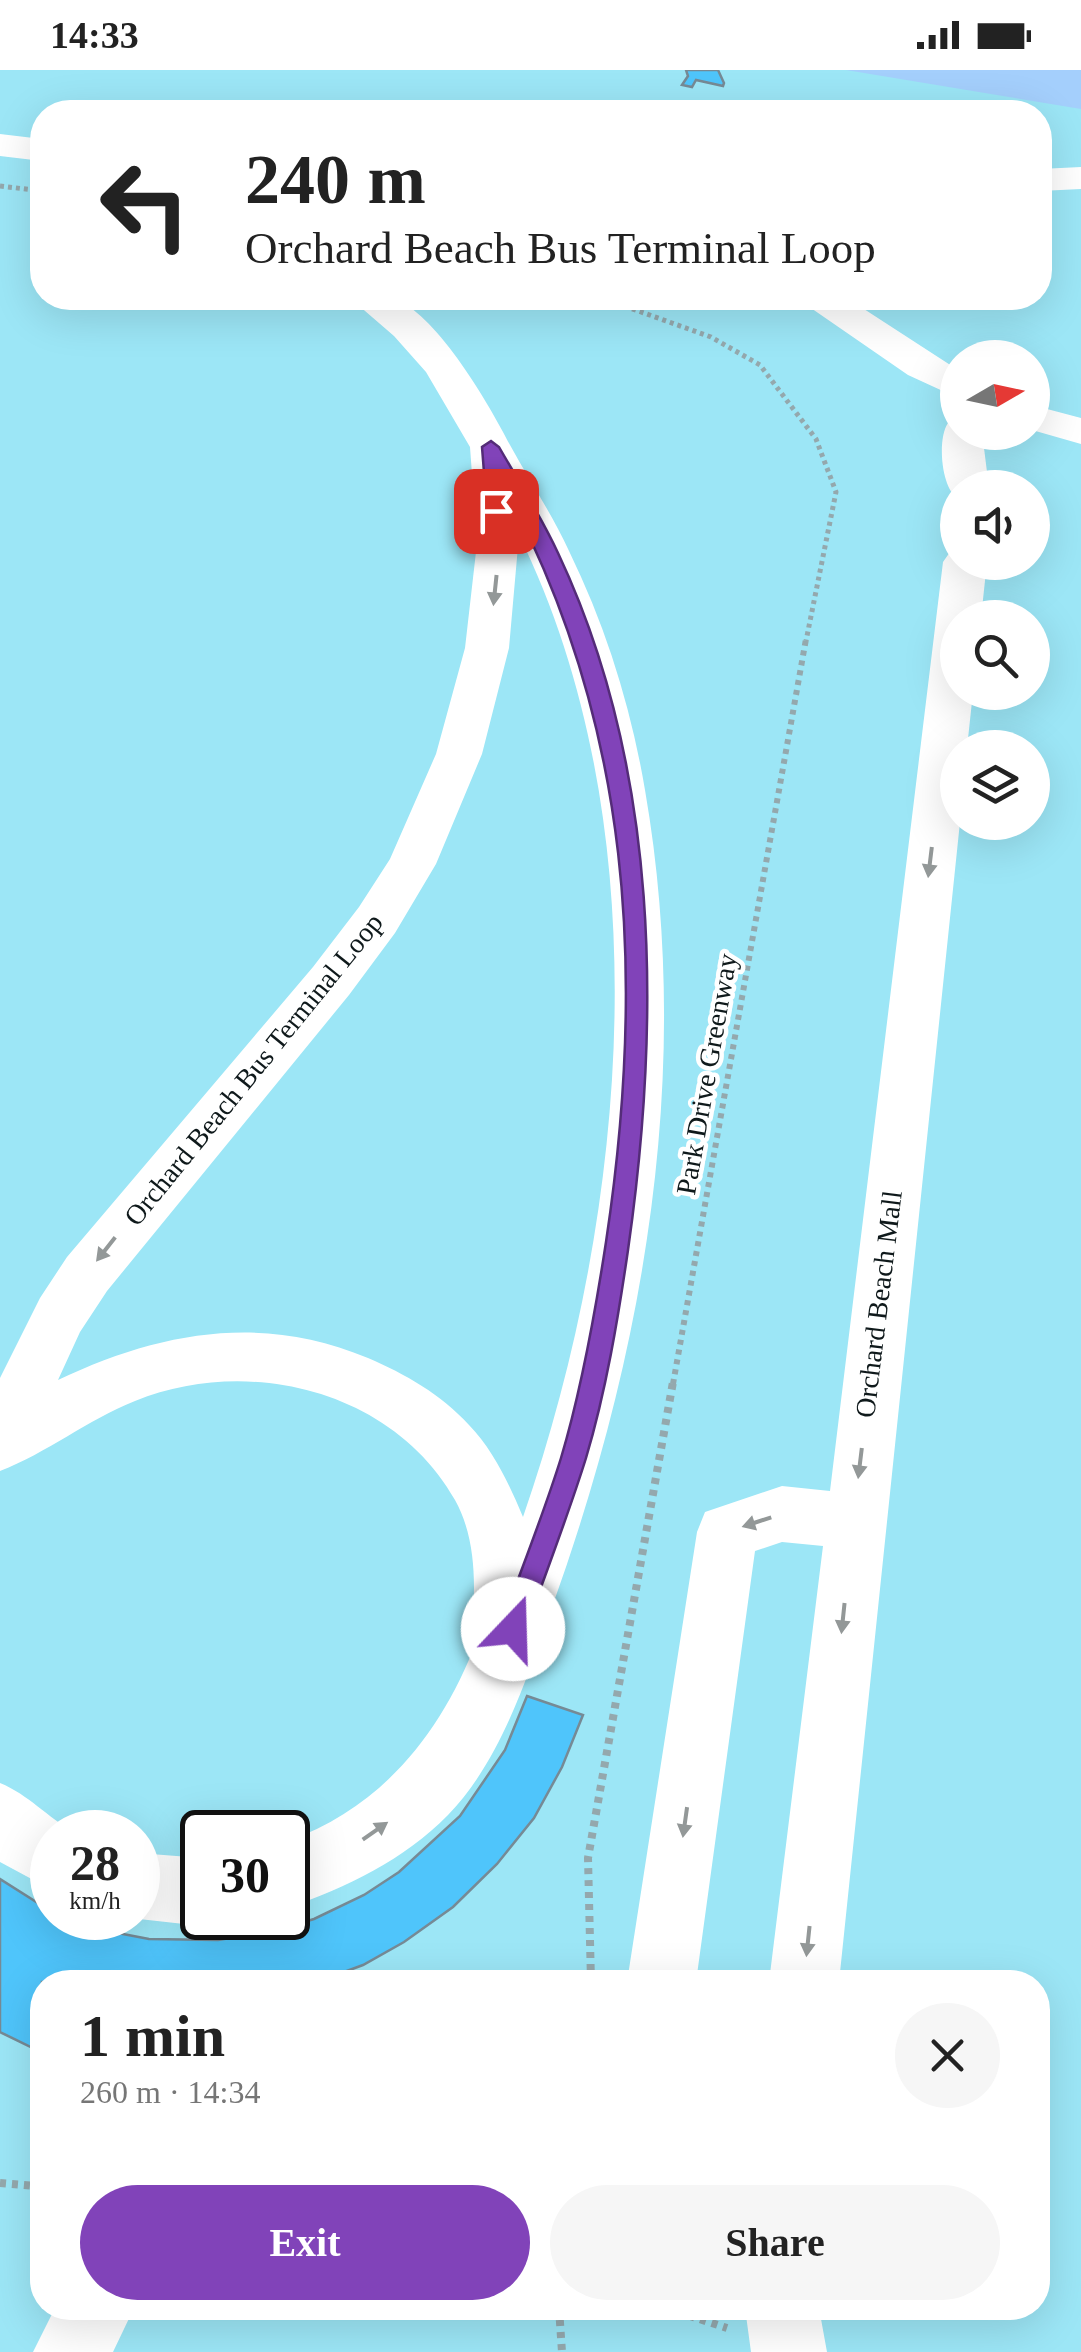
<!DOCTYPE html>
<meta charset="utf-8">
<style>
body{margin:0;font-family:"Times New Roman",serif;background:#f6f6f6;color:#222;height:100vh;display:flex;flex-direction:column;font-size:38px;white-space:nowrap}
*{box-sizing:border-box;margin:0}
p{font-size:32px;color:#767676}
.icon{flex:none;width:55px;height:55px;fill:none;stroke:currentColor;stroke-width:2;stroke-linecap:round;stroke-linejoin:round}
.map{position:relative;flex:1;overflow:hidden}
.drawer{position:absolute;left:30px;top:1900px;width:1020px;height:350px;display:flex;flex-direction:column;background:#fff;border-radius:40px;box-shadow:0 10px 40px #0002}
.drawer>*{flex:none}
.guide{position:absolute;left:30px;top:30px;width:1022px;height:210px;border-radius:40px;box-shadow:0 10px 40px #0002;background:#fff;color:#222;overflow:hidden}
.needle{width:65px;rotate:81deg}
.buttons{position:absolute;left:940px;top:270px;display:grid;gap:20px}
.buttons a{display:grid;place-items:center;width:110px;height:110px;border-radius:50%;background:#fff;box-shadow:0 10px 40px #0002;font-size:50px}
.speed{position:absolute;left:30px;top:1740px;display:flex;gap:20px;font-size:50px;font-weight:700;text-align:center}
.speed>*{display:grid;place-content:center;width:130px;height:130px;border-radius:50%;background:#fff;box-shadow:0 10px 40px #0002;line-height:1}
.speed small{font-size:25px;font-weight:400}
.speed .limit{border:5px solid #111;border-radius:15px;background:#fff;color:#111}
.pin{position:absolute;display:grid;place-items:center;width:85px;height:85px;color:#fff;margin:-42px;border-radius:20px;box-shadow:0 5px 15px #0006}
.me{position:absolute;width:110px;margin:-55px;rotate:21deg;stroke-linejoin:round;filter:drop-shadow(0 0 8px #0008)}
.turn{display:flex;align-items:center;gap:35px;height:210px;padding:0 50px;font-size:45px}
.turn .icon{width:130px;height:130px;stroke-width:2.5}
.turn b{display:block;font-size:70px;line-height:85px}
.round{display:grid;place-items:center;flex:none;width:105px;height:105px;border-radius:52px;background:#f6f6f6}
.head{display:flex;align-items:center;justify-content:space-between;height:170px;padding:0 50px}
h1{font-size:60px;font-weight:800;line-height:75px}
.button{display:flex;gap:20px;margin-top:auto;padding:20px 50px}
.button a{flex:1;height:115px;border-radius:60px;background:#8143b9;color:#fff;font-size:40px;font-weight:800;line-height:115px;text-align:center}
.button a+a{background:#f6f6f6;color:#222}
.status{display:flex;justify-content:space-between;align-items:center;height:70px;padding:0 50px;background:#fff;direction:ltr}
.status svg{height:28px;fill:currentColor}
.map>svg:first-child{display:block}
</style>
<div class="status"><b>14:33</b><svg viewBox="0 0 49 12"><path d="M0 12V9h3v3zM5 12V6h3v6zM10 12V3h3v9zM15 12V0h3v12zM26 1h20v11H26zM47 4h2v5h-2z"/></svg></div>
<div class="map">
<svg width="1081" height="2282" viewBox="0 0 1081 2282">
<rect width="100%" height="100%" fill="#dbf5fb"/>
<!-- green -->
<path fill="#9ce6f6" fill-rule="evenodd" d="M0,0h1081v2282h-1081zM42,42h998v186h-998zM958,288h74v74h-74zM958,418h74v74h-74zM958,548h74v74h-74zM958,678h74v74h-74zM52,1762h86v86h-86zM202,1762h86v86h-86zM42,1912h996v326h-996z"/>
<!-- water -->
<path fill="#a4cffc" d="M846,0h235v39z"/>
<!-- building -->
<path fill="#4fc5fb" stroke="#768a95" stroke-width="2.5" d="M686,0h32l6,13 -1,3 -27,-6 -4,7 -10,-2 6,-9z
M527,1626l56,19 -21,52 -28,51 -37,46 -44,43 -49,35 -41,23 -46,17h-275l-1,70 -41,-20v-153l52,33v6h14l31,11 52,10 69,1 56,-9 40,-12 50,-24 35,-23 61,-56 45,-66z"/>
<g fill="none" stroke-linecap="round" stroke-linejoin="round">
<!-- path-far2 -->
<path stroke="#94a8ad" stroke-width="5" stroke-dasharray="4 4" stroke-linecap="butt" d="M0,116l42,5
M602,228l109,39 49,28 56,74 20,53 -30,149"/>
<!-- path-far1 -->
<path stroke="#94a8ad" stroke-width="6" stroke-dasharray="5 5" stroke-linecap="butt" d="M673,1314l133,-745"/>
<!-- path -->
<path stroke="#94a8ad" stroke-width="8" stroke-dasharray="6 6" stroke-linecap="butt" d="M591,1912l-3,-124 85,-476
M0,2113l35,3 7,-4
M35,2116l7,47
M559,2238l3,44
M666,2238l61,20"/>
<!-- minor -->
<path fill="#fff" fill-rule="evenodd" d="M0,64l42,5v22l-42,-5z
M1081,97v22l-41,2v-22z
M350,228c13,-1 34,-4 46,1 43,19 93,105 114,146 19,35 42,69 59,106 37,76 62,156 76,239 48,277 1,556 -93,817 -26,72 -50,152 -104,208 -44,45 -101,72 -160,93v-67c95,-34 154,-109 189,-201 -7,-17 -3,-33 -3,-52 0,-30 -4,-61 -19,-88 -62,-110 -207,-145 -320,-99 -48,19 -88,52 -135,70v-93l40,-80 27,-41 246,-290 46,-60 31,-48 46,-105 29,-106 12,-105 -7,-96 -44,-75 -32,-36zM519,465c144,294 109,680 4,982 -14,-33 -29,-66 -54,-92 -28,-31 -64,-51 -101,-67 -106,-45 -209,-26 -310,22l22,-48 27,-41 242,-296 46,-62 41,-69 46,-110 27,-106z
M803,228h44l111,72v28l-50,-23 -100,-69z
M1032,335l49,13v26l-49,-14z
M958,350v12h24l7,56h-31v11c-17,-11 -21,-60 -10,-76z
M958,480v12h29l-6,56h-23v74h15l-6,56h-9l2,74 -121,1160h-70l54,-436 -41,-4 -27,9 -59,431h-69l70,-450 8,-20 77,-26 48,5 113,-929 7,-10z
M0,1713c29,12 47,34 74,49h-22v58l-52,-28z
M138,1783l64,5v60h20l-20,8 -72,-8h8z
M55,2238h79l-21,44h-80z
M745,2238h74l8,44h-76z"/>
</g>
<!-- one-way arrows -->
<defs><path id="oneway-solid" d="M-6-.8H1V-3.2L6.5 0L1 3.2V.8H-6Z" transform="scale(2.5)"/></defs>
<g fill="#939898">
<use href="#oneway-solid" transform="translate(495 520) rotate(96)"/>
<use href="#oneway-solid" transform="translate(930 792) rotate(97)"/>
<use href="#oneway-solid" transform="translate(106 1179) rotate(128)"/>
<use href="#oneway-solid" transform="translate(860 1393) rotate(97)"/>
<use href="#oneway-solid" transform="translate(757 1452) rotate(162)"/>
<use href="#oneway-solid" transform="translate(843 1548) rotate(96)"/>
<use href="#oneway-solid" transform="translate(685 1752) rotate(98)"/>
<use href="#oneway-solid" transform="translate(375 1761) rotate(-35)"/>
<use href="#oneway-solid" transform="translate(808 1871) rotate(96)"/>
</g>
<!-- route -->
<path fill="#8143b9" stroke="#542c78" stroke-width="2.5" d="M491,371l8,6c20,35 42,69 59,106 102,216 103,466 70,697 -10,69 -22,141 -42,208 -18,58 -40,114 -60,171l-4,9 -9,4 -9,-4 -4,-9c20,-57 43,-113 61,-171 21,-70 34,-144 45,-216 40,-265 27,-519 -104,-759l2,28 -8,6 -9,-6 -5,-64z"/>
<g text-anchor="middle" stroke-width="9" stroke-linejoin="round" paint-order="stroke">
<!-- street labels -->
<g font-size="28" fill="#0f191b" stroke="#fff">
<text transform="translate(253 999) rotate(-51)" y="10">Orchard Beach Bus Terminal Loop</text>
<text transform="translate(706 1004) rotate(-80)" y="10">Park Drive Greenway</text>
<text transform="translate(878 1234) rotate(-83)" y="10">Orchard Beach Mall</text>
</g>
</g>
</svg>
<div class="buttons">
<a><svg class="needle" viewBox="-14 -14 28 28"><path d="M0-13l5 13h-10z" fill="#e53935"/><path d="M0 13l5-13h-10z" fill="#767676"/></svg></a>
<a><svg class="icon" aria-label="sound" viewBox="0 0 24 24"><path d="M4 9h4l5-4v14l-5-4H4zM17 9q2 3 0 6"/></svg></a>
<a><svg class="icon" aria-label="search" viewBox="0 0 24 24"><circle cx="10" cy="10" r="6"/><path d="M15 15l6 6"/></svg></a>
<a><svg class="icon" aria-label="layers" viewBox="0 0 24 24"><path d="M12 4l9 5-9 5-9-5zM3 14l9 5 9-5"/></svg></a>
</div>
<div class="speed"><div>28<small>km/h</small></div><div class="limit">30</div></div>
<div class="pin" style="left:496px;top:441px;background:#d93025"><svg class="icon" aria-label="arrive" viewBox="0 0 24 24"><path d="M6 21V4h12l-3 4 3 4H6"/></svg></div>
<svg class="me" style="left:513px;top:1559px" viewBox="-20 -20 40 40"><circle r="19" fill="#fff"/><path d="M0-13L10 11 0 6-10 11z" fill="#8143b9"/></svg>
<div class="guide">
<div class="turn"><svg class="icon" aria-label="left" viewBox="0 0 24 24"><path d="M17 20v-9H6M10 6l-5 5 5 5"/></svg><div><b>240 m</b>Orchard Beach Bus Terminal Loop</div></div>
</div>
<section class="drawer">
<div class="head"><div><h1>1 min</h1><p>260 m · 14:34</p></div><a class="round"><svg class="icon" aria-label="close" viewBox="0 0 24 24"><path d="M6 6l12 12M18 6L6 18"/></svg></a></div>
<div class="button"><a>Exit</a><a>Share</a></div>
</section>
</div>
